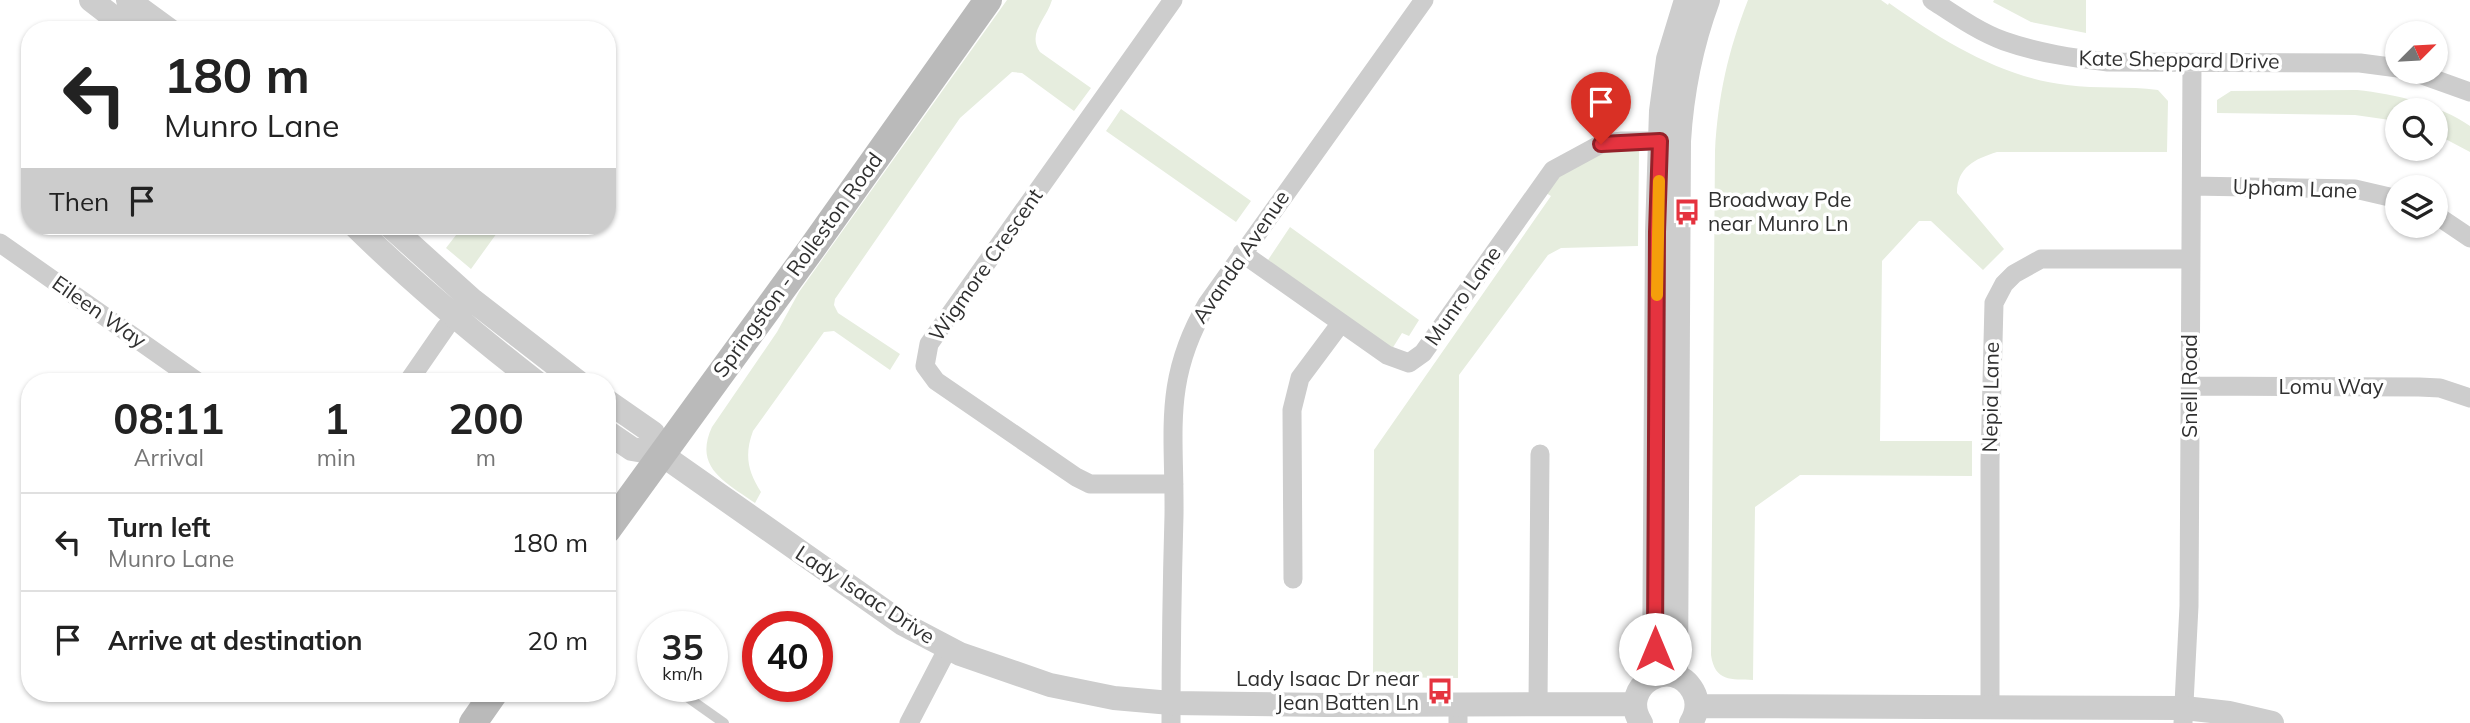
<!DOCTYPE html>
<style>
body{margin:0;font-family:Mulish,sans-serif;background:#f2f2f2;color:#222;height:100vh;display:flex;flex-direction:column;font-size:26px;white-space:nowrap}
*{box-sizing:border-box;margin:0}
p{font-size:23px;color:#767676}
.icon{flex:none;width:38px;height:38px;fill:none;stroke:currentColor;stroke-width:2;stroke-linecap:round;stroke-linejoin:round}
.map{position:relative;flex:1;overflow:hidden}
.sheet{position:absolute;left:21px;top:373px;width:595px;height:329px;display:flex;flex-direction:column;background:#fff;border-radius:28px;box-shadow:0 2px 5px #0004}
.sheet>*{flex:none}
.guide{position:absolute;left:21px;top:21px;width:595px;height:214px;border-radius:28px;box-shadow:0 2px 5px #0004;background:#fff;color:#222;overflow:hidden}
.needle{width:46px;rotate:66deg}
.tools{position:absolute;left:2385px;top:21px;display:grid;gap:14px}
.tools a{display:grid;place-items:center;width:63px;height:63px;border-radius:50%;background:#fff;box-shadow:0 2px 5px #0004;font-size:35px}
.speed{position:absolute;left:637px;top:611px;display:flex;gap:14px;font-size:35px;font-weight:700;text-align:center}
.speed>*{display:grid;place-content:center;width:91px;height:91px;border-radius:50%;background:#fff;box-shadow:0 2px 5px #0004;line-height:1}
.speed small{font-size:18px;font-weight:400}
.speed .limit{border:10px solid #d22;background:#fff;color:#111}
.pin{position:absolute;display:grid;place-items:center;width:60px;height:60px;color:#fff;margin:-72px -30px;border-radius:50% 50% 50% 0;rotate:-45deg;box-shadow:0 0 7px #0007}
.pin .icon{rotate:45deg}
.me{position:absolute;width:77px;margin:-38px;rotate:0deg;stroke-linejoin:round;filter:drop-shadow(0 0 5px #0008)}
.turn{display:flex;align-items:center;gap:24px;height:147px;padding:0 28px;font-size:32px}
.turn .icon{width:91px;height:91px;stroke-width:2.5}
.turn b{display:block;font-size:49px;line-height:60px}
.then{display:flex;align-items:center;height:66px;padding:0 28px;background:#0003;gap:14px;font-size:26px}
.eta{display:flex;justify-content:space-evenly;align-items:center;height:119px;text-align:center}
.eta b{font-size:42px;font-weight:700;line-height:49px}
ul{padding:0;list-style:none}
li{display:flex;align-items:center;gap:21px;height:98px;padding:0 28px;border-top:2px solid #e0e0e0}
li div{flex:1}
li b{display:block;font-size:26px}
li em{font-style:normal}
.map>svg:first-child{display:block}
</style>
<div class="map">
<svg width="2470" height="723" viewBox="0 0 2470 723">
<rect width="100%" height="100%" fill="#fff"/>
<!-- green -->
<path fill="#e6edde" d="M1007,0h45c-6,20 -25,33 -12,52l51,36 -17,23 -52,-38 -10,-1 -52,46 -125,181 -1,6 4,8 62,41 -10,16 -56,-39 -10,1 -71,99c-9,24 -5,41 8,61l-6,11c-29,-21 -62,-35 -43,-76l65,-95 22,-40z
M1748,0h133l7,5 1,-2c54,38 111,74 178,82 30,4 61,1 91,5l10,11 -1,51h-170c-22,7 -40,15 -40,41l47,56 -21,21 -52,-49h-12l-37,40 -2,180h92v35l-172,-1 -45,32 -2,173c-22,-1 -38,2 -42,-25l4,-504c3,-55 13,-100 33,-151z
M1994,0h92v33l-55,-11 -38,-20z
M2357,90c38,4 81,14 113,36v26l-34,-18v-24h-38l-1,11 -42,-6 -138,-2v-13l14,-9z
M1121,109l130,92 -15,21 -130,-91z
M1607,150l32,1 -1,95 -77,2 -13,7 -89,120 -1,303 -85,-1 1,-227 177,-254 -5,-3 13,-19z
M463,226h39l-31,43 -25,-21z
M1290,227l129,93 -10,16 -7,-3 -10,16 -124,-89z"/>
<g fill="none" stroke-linecap="round" stroke-linejoin="round">
<!-- service -->
<path stroke="#cdcdcd" stroke-width="10" d="M680,692l44,31"/>
<!-- minor -->
<path stroke="#cdcdcd" stroke-width="19" d="M1173,0l-244,344 -4,22 11,15 140,96 14,7h84
M1932,0c23,15 47,32 72,41 34,12 69,17 104,21l252,1 38,5
M2414,72l56,20
M2192,186l163,3 43,10
M2436,215l34,23
M0,243l198,139
M1242,253l145,102 22,8 14,-10 130,-183 48,-26 21,-3h51
M408,382l38,-55 18,-20
M2190,386l229,1 21,1 30,10
M1293,579l-1,-169 8,-32 41,-55
M1538,704l2,-250
M1990,707v-246l4,-158 10,-19 10,-10 27,-15h150
M909,723l39,-75
M1171,723c0,-69 1,-138 3,-208 1,-83 -12,-134 33,-211l217,-304
M1458,723v-19
M2183,723l6,-117 3,-542"/>
<!-- tertiary -->
<path stroke="#cdcdcd" stroke-width="24" d="M91,0l39,30
M128,0l41,30
M355,226c57,56 118,107 181,156
M390,226l81,73 107,83
M607,401l46,32 8,21
M607,432l25,17 29,5 242,170 57,30 90,31 64,13 57,5 156,2 308,-1
M1676,676l3,-535c3,-49 12,-95 29,-141
M1654,677l3,-445 4,-121 7,-52 18,-59
M1697,706l487,2 45,5 43,10
M1641,723c-24,-37 32,-69 52,-32 6,11 4,22 -2,32"/>
<!-- secondary -->
<path stroke="#bababa" stroke-width="28" d="M607,530l205,-282 176,-248
M473,723l21,-30"/>
</g>
<g fill="none" stroke-linecap="round" stroke-linejoin="round">
<!-- route casing -->
<g stroke="#952129" stroke-width="18">
<path id="route" d="M1601,144l59,-3 -3,91 -2,417"/>
</g>
<!-- route -->
<use href="#route" stroke="#e5333f" stroke-width="12"/>
<!-- slow -->
<path stroke="#f59e0b" stroke-width="12" d="M1657,295l2,-114"/>
</g>
<!-- icons -->
<defs>
<g id="bus-bare" transform="scale(2.1)"><path d="M-5-6H5V4H4V6H2V4H-2V6H-4V4H-5ZM-3.5-4V0h7V-4ZM-3.5 1.2v1.5H-2V1.2ZM2 1.2v1.5H3.5V1.2Z" fill="#e5333f" stroke="#fff" stroke-width="2.5" paint-order="stroke"/></g>
</defs>
<g fill-rule="evenodd">
<use href="#bus-bare" x="1687" y="212"/>
<use href="#bus-bare" x="1440" y="691"/>
</g>
<g text-anchor="middle" stroke-width="7" stroke-linejoin="round" paint-order="stroke">
<!-- street labels -->
<g font-size="21" fill="#303030" stroke="#fff">
<text transform="translate(2179 60) rotate(1)" y="7">Kate Sheppard Drive</text>
<text transform="translate(2295 189) rotate(2)" y="7">Upham Lane</text>
<text transform="translate(1241 257) rotate(-56)" y="7">Avanda Avenue</text>
<text transform="translate(798 265) rotate(-54)" y="7">Springston - Rolleston Road</text>
<text transform="translate(986 265) rotate(-55)" y="7">Wigmore Crescent</text>
<text transform="translate(1463 296) rotate(-55)" y="7">Munro Lane</text>
<text transform="translate(99 312) rotate(35)" y="7">Eileen Way</text>
<text transform="translate(2190 386) rotate(-90)" y="7">Snell Road</text>
<text x="2331" y="394">Lomu Way</text>
<text transform="translate(1991 397) rotate(-89)" y="7">Nepia Lane</text>
<text transform="translate(865 595) rotate(33)" y="7">Lady Isaac Drive</text>
</g>
<!-- poi labels -->
<g font-size="21" fill="#303030" stroke="#fff" text-anchor="start">
<text x="1708" y="207">Broadway Pde<tspan x="1708" dy="24">near Munro Ln</tspan></text>
<text x="1419" y="686" text-anchor="end">Lady Isaac Dr near<tspan x="1419" dy="24">Jean Batten Ln</tspan></text>
</g>
</g>
</svg>
<div class="tools">
<a><svg class="needle" viewBox="-14 -14 28 28"><path d="M0-13l5 13h-10z" fill="#e53935"/><path d="M0 13l5-13h-10z" fill="#767676"/></svg></a>
<a><svg class="icon" aria-label="search" viewBox="0 0 24 24"><circle cx="10" cy="10" r="6"/><path d="M15 15l6 6"/></svg></a>
<a><svg class="icon" aria-label="layers" viewBox="0 0 24 24"><path d="M12 4l9 5-9 5-9-5zM3 14l9 5 9-5"/></svg></a>
</div>
<div class="speed"><div>35<small>km/h</small></div><div class="limit">40</div></div>
<div class="pin" style="left:1601px;top:144px;background:#d93025"><svg class="icon" aria-label="arrive" viewBox="0 0 24 24"><path d="M6 21V4h12l-3 4 3 4H6"/></svg></div>
<svg class="me" style="left:1655px;top:649px" viewBox="-20 -20 40 40"><circle r="19" fill="#fff"/><path d="M0-13L10 11 0 6-10 11z" fill="#e5333f"/></svg>
<div class="guide">
<div class="turn"><svg class="icon" aria-label="left" viewBox="0 0 24 24"><path d="M17 20v-9H6M10 6l-5 5 5 5"/></svg><div><b>180 m</b>Munro Lane</div></div>
<div class="then">Then<svg class="icon" aria-label="arrive" viewBox="0 0 24 24"><path d="M6 21V4h12l-3 4 3 4H6"/></svg></div>
</div>
<section class="sheet">
<div class="eta">
<div><b>08:11</b><p>Arrival</p></div>
<div><b>1</b><p>min</p></div>
<div><b>200</b><p>m</p></div>
</div>
<ul>
<li><svg class="icon" aria-label="left" viewBox="0 0 24 24"><path d="M17 20v-9H6M10 6l-5 5 5 5"/></svg><div><b>Turn left</b><p>Munro Lane</p></div><em>180 m</em></li>
<li><svg class="icon" aria-label="arrive" viewBox="0 0 24 24"><path d="M6 21V4h12l-3 4 3 4H6"/></svg><div><b>Arrive at destination</b></div><em>20 m</em></li>
</ul>
</section>
</div>
